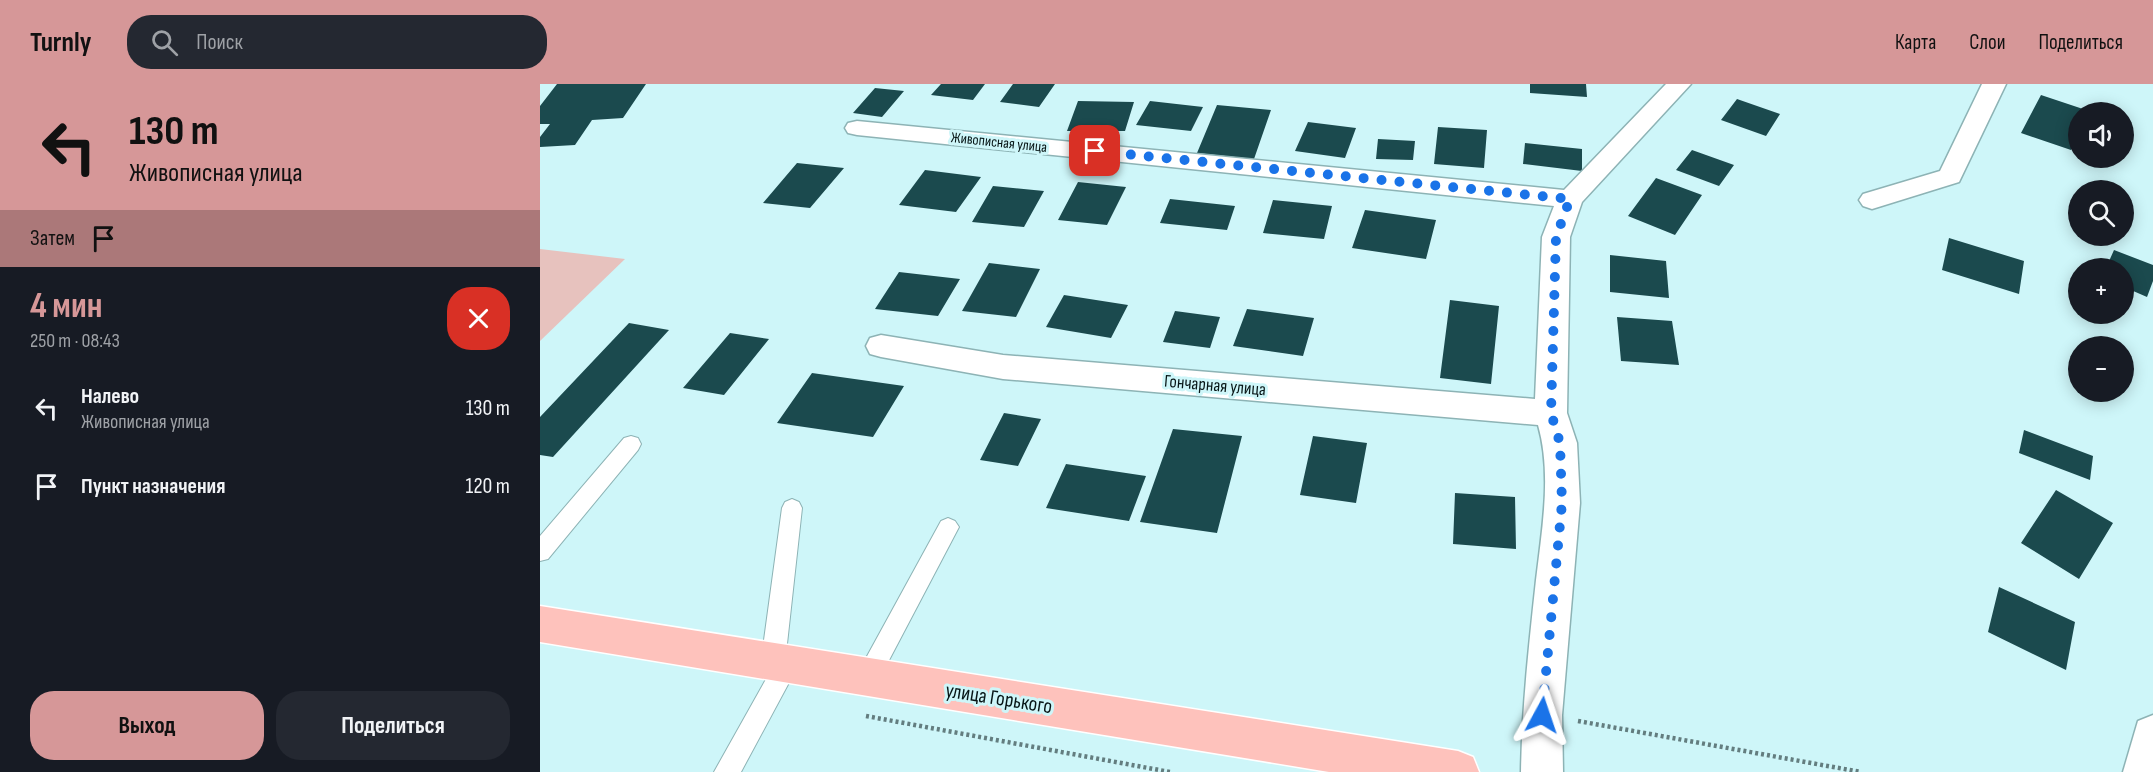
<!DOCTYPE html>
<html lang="ru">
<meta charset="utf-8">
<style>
body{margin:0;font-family:"Sofia Sans Condensed",sans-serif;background:#242831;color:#f1f3f6;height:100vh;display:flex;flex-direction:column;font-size:22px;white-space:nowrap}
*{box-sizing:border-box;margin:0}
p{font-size:20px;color:#9ea1a6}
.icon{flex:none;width:33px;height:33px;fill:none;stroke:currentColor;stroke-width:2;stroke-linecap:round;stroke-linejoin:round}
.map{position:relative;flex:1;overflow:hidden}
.drawer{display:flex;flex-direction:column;background:#171b24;width:540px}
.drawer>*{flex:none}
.guide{background:#d69798;color:#111;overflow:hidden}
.buttons{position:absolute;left:1528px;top:18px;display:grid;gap:12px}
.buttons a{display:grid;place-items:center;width:66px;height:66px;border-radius:50%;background:#171b24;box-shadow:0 3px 15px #0003;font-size:30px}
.pin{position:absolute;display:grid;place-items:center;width:51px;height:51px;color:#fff;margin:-26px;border-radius:12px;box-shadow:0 3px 9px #0006}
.me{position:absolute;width:66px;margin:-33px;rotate:5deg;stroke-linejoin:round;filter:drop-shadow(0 0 4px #0008)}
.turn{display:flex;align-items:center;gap:21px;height:126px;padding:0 30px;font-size:27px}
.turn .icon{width:78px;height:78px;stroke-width:2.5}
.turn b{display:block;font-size:42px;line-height:51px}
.then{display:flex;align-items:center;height:57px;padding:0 30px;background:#0003;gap:12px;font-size:22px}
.round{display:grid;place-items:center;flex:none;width:63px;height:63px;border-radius:24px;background:#242831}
.overview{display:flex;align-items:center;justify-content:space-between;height:102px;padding:0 30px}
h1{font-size:36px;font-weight:700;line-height:45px;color:#d69798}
.button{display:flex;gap:12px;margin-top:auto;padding:12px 30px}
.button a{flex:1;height:69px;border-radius:24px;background:#d69798;color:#111;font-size:24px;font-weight:700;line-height:69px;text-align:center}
.button a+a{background:#242831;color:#f1f3f6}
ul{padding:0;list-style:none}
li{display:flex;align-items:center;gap:18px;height:78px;padding:0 30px}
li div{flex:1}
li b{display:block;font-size:22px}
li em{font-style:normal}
header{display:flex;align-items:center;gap:36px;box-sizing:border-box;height:84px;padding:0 30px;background:#d69798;color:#111}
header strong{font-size:28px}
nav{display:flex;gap:33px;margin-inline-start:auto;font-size:21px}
.search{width:420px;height:54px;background:#242831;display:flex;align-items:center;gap:15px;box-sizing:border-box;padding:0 21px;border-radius:24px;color:#9ea1a6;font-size:22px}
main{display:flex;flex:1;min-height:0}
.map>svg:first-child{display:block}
</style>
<header>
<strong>Turnly</strong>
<div class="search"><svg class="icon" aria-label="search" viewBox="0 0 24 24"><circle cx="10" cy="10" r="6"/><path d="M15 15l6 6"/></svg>Поиск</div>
<nav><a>Карта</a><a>Слои</a><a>Поделиться</a></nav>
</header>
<main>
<section class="drawer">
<div class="guide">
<div class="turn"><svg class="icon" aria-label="left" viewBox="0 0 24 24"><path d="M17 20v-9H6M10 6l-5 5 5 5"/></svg><div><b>130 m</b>Живописная улица</div></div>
<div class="then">Затем<svg class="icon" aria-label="arrive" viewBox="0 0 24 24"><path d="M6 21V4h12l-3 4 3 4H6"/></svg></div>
</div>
<div class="overview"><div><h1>4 мин</h1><p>250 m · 08:43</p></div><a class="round" style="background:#d93025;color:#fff"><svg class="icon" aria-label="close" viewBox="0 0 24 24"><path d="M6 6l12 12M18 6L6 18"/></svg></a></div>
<ul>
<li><svg class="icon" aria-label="left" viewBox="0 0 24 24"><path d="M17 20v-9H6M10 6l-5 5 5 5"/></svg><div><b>Налево</b><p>Живописная улица</p></div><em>130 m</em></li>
<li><svg class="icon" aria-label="arrive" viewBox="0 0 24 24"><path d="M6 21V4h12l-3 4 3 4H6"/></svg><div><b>Пункт назначения</b></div><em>120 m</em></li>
</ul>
<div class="button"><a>Выход</a><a>Поделиться</a></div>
</section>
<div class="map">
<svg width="1613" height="688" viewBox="0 0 1613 688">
<rect width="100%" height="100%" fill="#cef6f9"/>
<!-- green -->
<path fill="#e7c2be" d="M0,165l85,10 -85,82z"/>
<!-- building -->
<path fill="#1b4a4e" d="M17,0h89l-23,34 -31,2 -17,25 -35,2v-10l10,-13h-10v-18z
M401,0h44l-12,16 -42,-5z
M473,0h42l-16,23 -39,-5z
M990,0h56l1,13 -57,-4z
M335,4l29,3 -22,26 -29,-4z
M1501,11l48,16 -10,1v21l-8,17 -50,-17z
M1197,15l43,15 -14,22 -45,-16z
M538,17l56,1 -9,29h-58z
M610,17l53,6 -12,24 -55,-6z
M677,21l54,5 -17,49 -57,-6z
M768,38l48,6 -11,30 -50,-7z
M898,43l49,3 -3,38 -50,-4z
M838,55l37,2 -2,19 -37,-1z
M985,59l57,6v22l-59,-7z
M1152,66l42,15 -15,21 -43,-16z
M257,79l47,5 -34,40 -47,-5z
M385,86l56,7 -25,35 -57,-7z
M1116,94l46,17 -27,40 -47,-19z
M538,98l48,5 -19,38 -49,-5z
M453,102l51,5 -20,36 -52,-5z
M630,115l65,7 -8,24 -67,-7z
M733,116l59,6 -8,33 -61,-6z
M825,126l71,10 -10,39 -74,-11z
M1409,154l75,23 -5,33 -77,-24z
M1574,166l39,15v16l-6,16 -23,-10v-19h-18z
M1070,171l56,6 3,37 -59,-6z
M449,179l51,6 -24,48 -54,-6z
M359,188l61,7 -22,37 -63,-7z
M524,211l64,10 -17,33 -65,-11z
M910,216l49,6 -8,78 -51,-6z
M707,225l67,9 -11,38 -70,-10z
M635,227l45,6 -10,31 -47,-6z
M1077,233l55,4 7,44 -58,-4z
M89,239l40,7 -116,127 -13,-2v-38z
M190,249l39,6 -45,56 -41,-7z
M272,289l92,13 -31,51 -96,-14z
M464,329l37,6 -23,47 -38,-6z
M633,345l69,7 -25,97 -77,-11z
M1484,346l69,26 -3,24 -71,-27z
M773,352l54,7 -11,60 -56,-8z
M526,380l80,12 -17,45 -83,-13z
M1516,406l57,33 -34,56 -58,-36z
M915,409l60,4 1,52 -63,-5z
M1459,503l76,35 -9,48 -78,-38z"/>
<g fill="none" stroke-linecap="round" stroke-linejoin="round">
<!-- service casing -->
<g stroke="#8db3b5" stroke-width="2">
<path id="service" d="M91,352l7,2 3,6 -3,6 -90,109 -8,2v-25l84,-98z
M252,415l7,3 3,6 -16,145 9,3 4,8 -58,108h-27l56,-100 -5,-2 -4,-8 21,-154 3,-6z
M408,434l7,3 4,6 -83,158 -8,3 -8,-3 -4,-8 4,-8 81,-148z"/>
</g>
<!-- minor casing -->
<g stroke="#8db3b5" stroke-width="3">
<path id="minor" d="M1126,0h25l-109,118 -12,35 -3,176 10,30 3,60 -18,212 1,57h-42c1,-65 8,-128 15,-192 6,-51 16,-106 2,-155l-535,-46 -122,-22 -11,-3 -4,-8 4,-8 11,-3 122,20 532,44 7,-162 12,-31 -697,-71 -9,-2 -3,-5 3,-5 9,-2 707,69z
M1442,0h24l-47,98 -87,27 -9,-3 -4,-6 4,-6 77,-23z"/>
</g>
<!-- tertiary casing -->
<g stroke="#8db3b5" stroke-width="3">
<path id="tertiary" d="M1613,631v57h-30l15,-51z"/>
</g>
<!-- primary casing -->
<g stroke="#fff" stroke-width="3">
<path id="primary" d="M0,522l918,145 15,6 6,15h-150l-789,-130z"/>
</g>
<!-- path -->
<path stroke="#637d7f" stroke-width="4.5" stroke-dasharray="3 3" stroke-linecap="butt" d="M326,632l304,56
M1038,637l283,51"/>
<!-- service -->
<use href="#service" fill="#fff" fill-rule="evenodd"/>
<!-- minor -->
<use href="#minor" fill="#fff" fill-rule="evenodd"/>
<!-- tertiary -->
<use href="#tertiary" fill="#fff" fill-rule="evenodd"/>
<!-- primary -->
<use href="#primary" fill="#fec2bc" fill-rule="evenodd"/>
</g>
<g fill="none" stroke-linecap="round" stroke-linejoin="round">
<!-- route -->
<path stroke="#1a73e8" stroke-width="10" stroke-dasharray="0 18" d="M555,67l475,48 -14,38 -5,176 9,30 2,60 -20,212"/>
</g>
<g text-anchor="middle" stroke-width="6" stroke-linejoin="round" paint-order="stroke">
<!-- far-street labels -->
<g font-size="15" fill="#071516" stroke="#cef6f9">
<text transform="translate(459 58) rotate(6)" y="5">Живописная улица</text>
</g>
<!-- street labels -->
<g font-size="18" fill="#071516" stroke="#cef6f9">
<text transform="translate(675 301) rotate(5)" y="6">Гончарная улица</text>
</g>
<!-- near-street labels -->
<g font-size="21" fill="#071516" stroke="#cef6f9">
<text transform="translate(459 614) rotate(9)" y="7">улица Горького</text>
</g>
</g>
</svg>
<div class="buttons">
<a><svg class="icon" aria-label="sound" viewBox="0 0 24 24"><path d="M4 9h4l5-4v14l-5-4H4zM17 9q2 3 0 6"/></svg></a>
<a><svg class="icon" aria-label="search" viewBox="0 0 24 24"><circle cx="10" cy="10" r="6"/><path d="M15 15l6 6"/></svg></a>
<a>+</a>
<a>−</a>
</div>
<div class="pin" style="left:555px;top:67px;background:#d93025"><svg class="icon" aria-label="arrive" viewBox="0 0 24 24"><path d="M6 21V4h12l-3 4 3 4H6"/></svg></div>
<svg class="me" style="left:1002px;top:631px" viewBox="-20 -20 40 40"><path d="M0-17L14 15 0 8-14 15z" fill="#1a73e8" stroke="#fff" stroke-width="4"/></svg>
</div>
</main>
